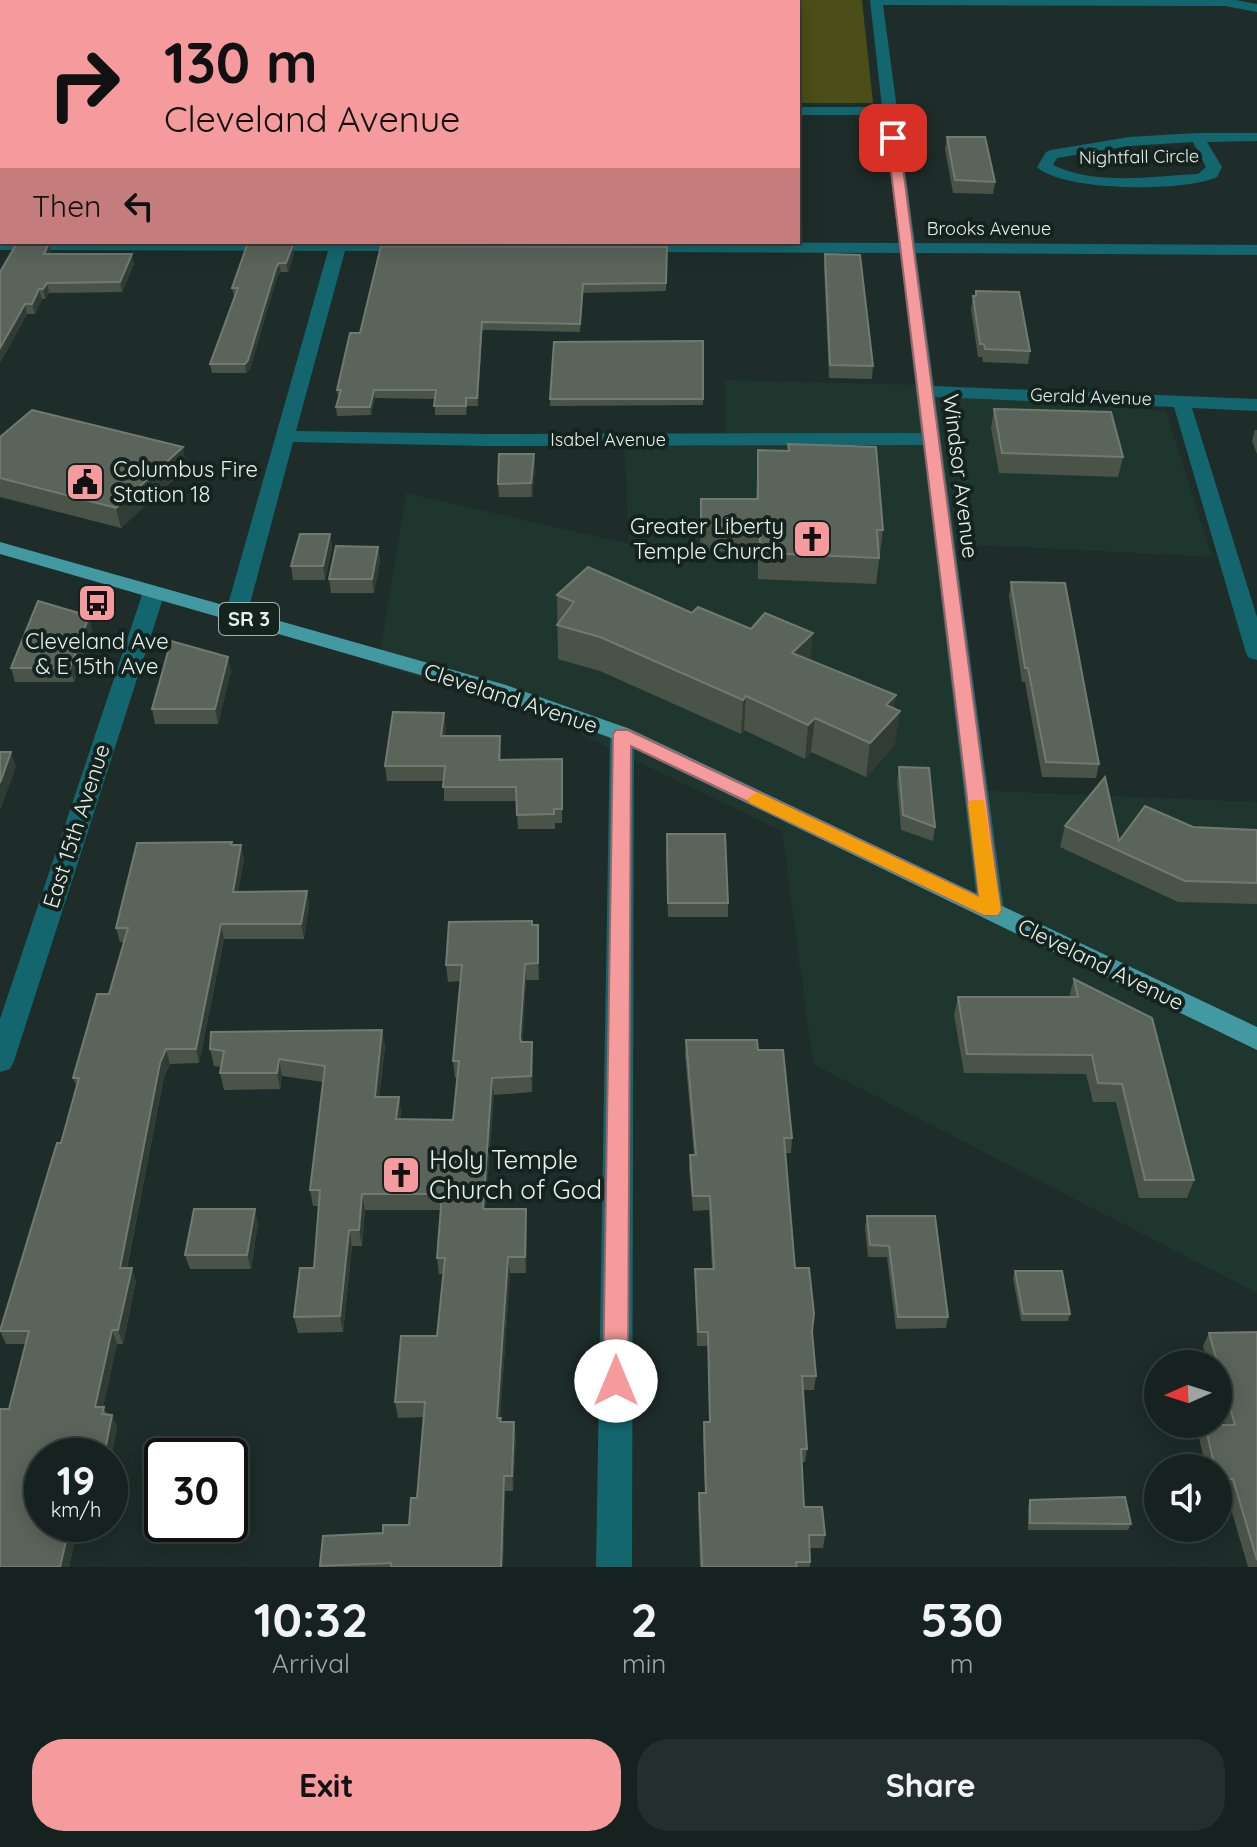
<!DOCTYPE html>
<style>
body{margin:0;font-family:Quicksand,sans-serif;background:#232f2c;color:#f1f3f6;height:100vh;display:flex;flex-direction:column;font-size:30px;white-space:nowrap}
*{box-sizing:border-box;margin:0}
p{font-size:26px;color:#9ea4a4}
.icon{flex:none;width:44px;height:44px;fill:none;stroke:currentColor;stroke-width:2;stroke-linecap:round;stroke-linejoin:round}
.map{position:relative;height:1567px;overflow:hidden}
.panel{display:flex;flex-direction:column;background:#16221f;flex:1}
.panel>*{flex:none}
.guide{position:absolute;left:0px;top:0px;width:800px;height:244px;box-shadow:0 4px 20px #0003,0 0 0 2px #353f3d;background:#f59b9d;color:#111;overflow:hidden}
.needle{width:52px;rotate:267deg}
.controls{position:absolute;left:1144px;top:1350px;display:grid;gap:16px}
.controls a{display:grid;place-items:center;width:88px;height:88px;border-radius:50%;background:#16221f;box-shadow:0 4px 20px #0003,0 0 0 2px #353f3d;font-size:40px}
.speed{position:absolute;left:24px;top:1438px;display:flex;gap:16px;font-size:40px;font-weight:700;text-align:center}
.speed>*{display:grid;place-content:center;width:104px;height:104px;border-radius:50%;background:#16221f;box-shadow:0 4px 20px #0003,0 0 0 2px #353f3d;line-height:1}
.speed small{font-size:20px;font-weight:400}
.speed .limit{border:4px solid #111;border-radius:12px;background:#fff;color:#111}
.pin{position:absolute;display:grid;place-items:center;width:68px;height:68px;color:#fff;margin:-34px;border-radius:16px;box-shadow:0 4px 12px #0006}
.me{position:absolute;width:88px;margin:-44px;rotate:0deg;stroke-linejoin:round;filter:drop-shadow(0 0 6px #0008)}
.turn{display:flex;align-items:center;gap:28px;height:168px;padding:0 32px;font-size:36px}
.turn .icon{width:104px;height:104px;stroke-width:2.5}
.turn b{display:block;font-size:56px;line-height:68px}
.then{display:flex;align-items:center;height:76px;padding:0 32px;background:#0003;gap:16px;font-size:30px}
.eta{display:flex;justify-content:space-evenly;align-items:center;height:136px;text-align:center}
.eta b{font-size:48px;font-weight:800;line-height:56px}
.action{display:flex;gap:16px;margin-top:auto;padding:16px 32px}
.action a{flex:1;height:92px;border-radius:32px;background:#f59b9d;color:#111;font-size:32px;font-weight:800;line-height:92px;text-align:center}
.action a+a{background:#232f2c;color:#f1f3f6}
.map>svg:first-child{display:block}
</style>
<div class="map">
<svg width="1257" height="1567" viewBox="0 0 1257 1567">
<rect width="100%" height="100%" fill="#1e2d29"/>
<!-- built -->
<path fill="#1f362f" d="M725,380l198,5 14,8 229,18 46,146 -270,-14 27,247 288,12v491l-444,-229 -31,-233 -250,-120 -154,-46 28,-172 223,51 -5,-104 101,-2z"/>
<!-- green -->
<path fill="#4c4e17" d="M550,0h312l11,103h-75v-101z"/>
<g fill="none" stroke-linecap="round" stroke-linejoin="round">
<!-- minor -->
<path fill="#14666e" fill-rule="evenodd" d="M870,0h365l22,4v8l-32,-6 -342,-1 32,238 342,2v10l-341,-2 18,133 323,13v12l-65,-3 65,209v43l-8,-2 -3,-5 -72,-246 -239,-10 69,513 -4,7 -9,2 -9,-2 -4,-7 -55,-465 -435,1 -195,-4 -46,173 -11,7 -11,-7 103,-364 -328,-1v-10l417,3v6l-6,2h-66l-49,180 192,3 433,-1 -21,-180 -265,-1 -8,-5 8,-5 264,1 -16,-128h-85v-8h84z
M1197,133h60v8l-50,1 15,25 -5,10c-31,15 -154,15 -180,-10l9,-15 5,-2 78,-13zM1193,142l13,25 -8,7c-46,2 -101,12 -145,-9l4,-7 72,-12z
M2,200v12l-2,1v-12z
M154,586l11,6 -151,469 -4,8 -10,3v-53l143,-427z
M622,726l8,3 4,5 -2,833h-36l14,-833 4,-5z"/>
<!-- major -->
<path fill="#4299a2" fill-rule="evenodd" d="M0,542l506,143 124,44 627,298v23l-643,-311 -124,-44 -490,-141z"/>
</g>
<!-- wall -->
<path fill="#4a5348" d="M947,137l48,45 -2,12 -40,-1 -8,-44z
M49,243l1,11 84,10 -12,28 -73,1 -4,6h-3l-7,15h-8l-27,49z
M667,247l-1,44 -83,2 -3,39 -98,-2 -4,76h-11l-1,9h-31v-16l-60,-1 -4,17 -34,1 -1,-9 3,-9h-1l-1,-8 23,-57z
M294,254l-6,18h-7l-4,5 -27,92 -4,4h-34l-2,-9 24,-67 -2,-9z
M825,254l48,112 -1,13 -43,-1 -5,-111z
M976,291l54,60 -2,13 -45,-2 -1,-5h-4l-7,-48 2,-13h2z
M703,341v64l-153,1v-7z
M994,409l129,48 -5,20 -119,-4 -8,-45z
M1255,430h2v24l-5,-13z
M0,437l187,30 -66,61 -121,-31z
M788,444l95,86 -7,54 -118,-5v-27l-58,-1 1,-52h55l2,-49 30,1z
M534,454l1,14 -3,29h-33l-1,-13z
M330,534l2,14 -7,32h-32l-2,-14z
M378,547l2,14 -6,32h-43l-2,-14z
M1011,582l88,182 -3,14 -54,-1 -17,-95h-3l-13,-86z
M557,595l135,18 118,47 84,48 1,37 -29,32 -55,-25 -6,7 -61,-29 -3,4 -141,-63 -42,-12z
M89,616l3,14 -18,52h-59l-4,-14z
M231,671l-13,53h-63l-3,-15z
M446,727l-2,9h56l1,24 61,-1v64h-7v6h-37l-2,-28h-72v-20h-57l-2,-15z
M899,767l36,60 -2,14 -32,-11 -4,-49z
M1065,826l54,15 74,-14 64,3v74l-79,-2 -118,-55z
M232,845h9l3,14 -6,33 69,-1 2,15 -5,33h-80l-25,124 -29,1 -6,13 -37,191 9,13 -13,63h-6l-14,63 4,7 5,1 5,13 -7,36v-8h-68l36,68 -9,43h-69l9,-158 17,-65h-20l-6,-13 61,-188 16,-56 -4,-9 36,-84 15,-52h-4l-4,-14z
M666,849l62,54v14h-60z
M532,925l7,16v39h-13l-4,62h10l1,17 -1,33 -38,3 -9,114 42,16 -1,48h-16l-10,145 1,4 15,15 -3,54h-8l-2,76h-182l2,-31 60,-3 26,-8 8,-27 7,-81 -26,1 -3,-16 42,-66 6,-62h-4l-2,-16 4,-48h-76l-3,36h-10l-9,86 -45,1 -4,-16 20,-49 5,-62h-6l-3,-16 13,-108 -41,-6 -2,13 -56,1 -4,-17 1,-6 -7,-1 -4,-17 172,-19 3,17 -6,50h20l2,17 -1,5 53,1 4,-42h-2l-2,-17 8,-80 -13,1 -2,-17z
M1074,979l120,201 -7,18h-48l-23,-96h-23l-7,-28 -122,-1 -10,-58 4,-18h111z
M686,1040l72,10 34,88 -1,15h-6l10,115 17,63 4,45 -2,14h-11l4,59 -2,13h-3l2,45 21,28 -2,13h-13v19h-110l-2,-61 1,-13h6l-2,-57 1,-14h5l-1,-76h-11l-2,-63v-14h17l-3,-59 -16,1 -4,-42 1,-14h4l-9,-100z
M867,1216l81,101 -2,11 -50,1 -9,-72h-19l-3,-30z
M258,1223l-7,46h-61l-5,-14z
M1015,1271l55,43 -2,7h-47l-8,-43z
M1257,1332v235h-9l-22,-75h-8v-24h-12l-7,-30 6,-13h20l-7,-25v-36h-10l-5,-18 6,-13z
M1030,1500l101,24 -3,6h-100v-23z"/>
<!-- shaded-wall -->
<path fill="#313d34" d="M2,108v12l-2,3v-11z
M49,243l2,10 -5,11 -2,-10z
M293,245l1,9 -6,18 -2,-9z
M132,254l2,10 -12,28 -2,-10z
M279,263l2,9 -4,5 -27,92 -4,4 -1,-9 31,-96z
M47,283l2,10 -4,6 -2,-10z
M39,289l3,10 -7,15 -3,-10z
M25,304l2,10 -27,49v-15z
M482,322v8l-4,76 -1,-8z
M374,390l1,8 -4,17 -1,-8z
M183,447l4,20 -66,61 -5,-20z
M534,454l1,14 -3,29 -1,-14z
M330,534l2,14 -7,32 -2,-14z
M378,547l2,14 -6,32 -2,-14z
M89,616l3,14 -18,52 -4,-14z
M813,633l-3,34 -18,-14z
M228,657l3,14 -13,53 -3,-15z
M896,695l-4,24 8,-8 -5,34 -29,32 4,-34 16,-38z
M746,696l-2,34 -3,4 2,-34z
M444,713l2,14 -3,24 -2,-15z
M815,718l-4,34 -6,7 3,-34z
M11,752l5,15 -16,44v-28z
M241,845l3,14 -8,47 -3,-14z
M307,891l2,15 -5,33 -3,-15z
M221,924l3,15 -25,124 -3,-14z
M538,925l1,16v39l-1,-17z
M525,964l1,16 -4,73 -2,-16z
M382,1030l3,17 -8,67 -2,-17z
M532,1042l1,17 -1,33 -1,-16z
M166,1049l4,15 -6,13 -40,204 -4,-13 40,-205z
M279,1059l3,17 -2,13 -3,-16z
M492,1078l2,17 -10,130 -1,-16z
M399,1097l2,17 -2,22 -3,-17z
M362,1194l3,16 -3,36 -3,-16z
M255,1209l3,14 -7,46 -4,-14z
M526,1209l1,16 -1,48 -1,-16z
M349,1230l3,16 -9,86 -3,-16z
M508,1257l2,16 -11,160 -2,-15z
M132,1268l4,13 -13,63 -5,-14z
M112,1330l5,14 -17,77 -5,-14z
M112,1415l5,13 -7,36v-8h-6z
M514,1422l2,15 -3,54 -1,-15z
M504,1476l1,15 -2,76h-2z
M70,1524h8l-9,43h-9z"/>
<!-- building -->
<path fill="#5b645a" stroke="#707a71" stroke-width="2" d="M0,0h68l-1,2h-65v106l-2,4z
M157,0h93v2h-94z
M325,0h32l-1,2h-31z
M445,0h78l-1,2h10h-88z
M575,0h32v2h-33z
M628,0h49l2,2h-64z
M947,137h38l10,45 -40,-2z
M17,243h32l-5,11h88l-12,28 -73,1 -4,6h-4l-7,15h-7l-25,44v-76z
M247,245h46l-7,18h-7l-3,5 -28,92 -3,4h-35l28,-76h-6z
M381,246l286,1 -1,36 -83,1 -3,40 -98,-2 -5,76h-11v8h-32l2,-16h-62l-4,17h-34l5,-17h-4l13,-57h10z
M825,254l35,1 13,111 -43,-1z
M976,291l43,1 11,59 -45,-2 -1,-5h-4l-7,-48h3z
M703,341v58h-153l4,-57z
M994,409l117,3 12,45 -121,-4z
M32,410l151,37 -67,61 -116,-30v-41z
M788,444l88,3 7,83h-6l2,28 -119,-5v-27l-59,-1v-26h57v-49l31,1z
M499,454h35l-3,29 -33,1z
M300,534h30l-7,32h-32z
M336,546l42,1 -6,32h-43z
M588,567l104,46 6,-6 53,22 14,-16 48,20 -21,20 104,42 -10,10 14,6 -30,32 -55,-25 -7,7 -62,-29 -3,4 -143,-63 -43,-12 17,-23 -17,-7z
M1011,582l54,1 34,181 -53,-2 -18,-94h-3z
M38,601l51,15 -19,52h-59z
M171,641l57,16 -13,52h-63z
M393,712l51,1 -3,23h59l-1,24 63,-1v50h-8v5l-37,1 -1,-28h-73l2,-21h-60z
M0,752h11l-11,31z
M899,767l30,1 6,59 -32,-12z
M1105,777l14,64 26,-35 48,21 64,3v53l-72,-2 -120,-55z
M667,834h58l3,69h-60z
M232,842l-1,3h10l-8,47 74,-1 -6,33h-80l-25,125h-30l-6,14 -40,205h12l-14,62h-6l-17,77h9l-2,7 10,1 -8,41h-62v68h28l-10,43h-60v-158h9l20,-78h-29l57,-188h4l18,-65h-6l24,-84h12l19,-66h-12l21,-85z
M532,921v4h6v38l-13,1 -5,73 1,5h11l-1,34 -39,2 -9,131h43l-1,48h-17l-11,161h4l-1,4h14l-2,54h-8l-3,91h-110v-4l-71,3 3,-30 60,-3v-8h26l2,-27h6l8,-96h-30l6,-66h36l8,-78h-8l5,-64h-80l-3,36h-10l-9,86 -46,1 6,-49h14l6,-78h-10l15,-124 -46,-7 -2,14h-57l4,-22 -14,-2 1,-17 171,-2 -7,67h24l-3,22 57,1 6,-59h-6l9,-96h-16l3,-43z
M1074,979l78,39 42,162h-49l-23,-96 -24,-1 -6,-28 -125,-1 -9,-57h120z
M686,1040h71l1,10h25l9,88h-8l11,130h14l5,46 -2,17 4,45h-14l5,73h-6l3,58h18l3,28h-16l1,27h-14l1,5h-95l-3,-74h7l-2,-71h6l-2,-90h-10l-3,-63h19l-4,-73h-17l-3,-41h6z
M194,1209h61l-8,46h-62z
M867,1216h68l13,101h-50l-9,-71 -19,-1z
M1015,1271h47l8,43h-47z
M1257,1332v228l-24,-81h-15v-11h-3l-10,-43h30l-26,-92z
M1125,1497l6,27 -101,-1v-23z"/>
<!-- route -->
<path fill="#f59b9d" stroke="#9f6566" stroke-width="2" d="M893,135l6,3 102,772 -3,5h-14l-353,-169 -3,635 -4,8 -8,3 -9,-3 -4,-8 10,-647 3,-4h12l351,167 -92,-759z"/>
<!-- slow -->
<path fill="#f59e0b" d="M757,792l222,105 -11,-93 3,-4h13l17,110 -3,5h-14l-234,-112 -3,-4z"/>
<!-- icons -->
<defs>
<g id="civic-square" transform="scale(2)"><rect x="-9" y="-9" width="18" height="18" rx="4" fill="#f59b9d" stroke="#15231f"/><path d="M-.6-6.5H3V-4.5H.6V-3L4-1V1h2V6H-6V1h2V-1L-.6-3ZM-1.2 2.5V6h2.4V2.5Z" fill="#111"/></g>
<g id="church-square" transform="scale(2)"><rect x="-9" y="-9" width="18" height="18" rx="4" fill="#f59b9d" stroke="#15231f"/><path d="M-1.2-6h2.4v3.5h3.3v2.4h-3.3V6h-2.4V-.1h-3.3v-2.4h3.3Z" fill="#111"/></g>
<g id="bus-square" transform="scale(2)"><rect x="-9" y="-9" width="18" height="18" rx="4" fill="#f59b9d" stroke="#15231f"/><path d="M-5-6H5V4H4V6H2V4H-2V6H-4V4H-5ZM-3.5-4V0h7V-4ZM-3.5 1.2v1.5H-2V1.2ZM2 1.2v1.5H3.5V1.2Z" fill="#111"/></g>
</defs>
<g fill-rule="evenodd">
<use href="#civic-square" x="85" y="482"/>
<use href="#church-square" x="812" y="539"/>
<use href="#bus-square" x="97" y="603"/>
<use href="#church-square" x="401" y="1175"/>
</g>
<g text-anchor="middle" stroke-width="8" stroke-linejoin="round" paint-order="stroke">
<!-- far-street labels -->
<g font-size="18" fill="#e6f0ed" stroke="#15231f">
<text transform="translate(1139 157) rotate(-1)" y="6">Nightfall Circle</text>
<text x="989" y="235">Brooks Avenue</text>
<text transform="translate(1091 397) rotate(2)" y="6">Gerald Avenue</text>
<text x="608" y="446">Isabel Avenue</text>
</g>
<!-- shield labels -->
<rect fill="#15231f" stroke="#a7b2af" stroke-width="2" x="219" y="603" width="60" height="32" rx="6"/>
<g font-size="20" font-weight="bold" fill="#e6f0ed">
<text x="249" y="626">SR 3</text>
</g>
<!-- poi labels -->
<g font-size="22" fill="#e6f0ed" stroke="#15231f" text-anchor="start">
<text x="113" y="477">Columbus Fire<tspan x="113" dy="25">Station 18</tspan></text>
<text x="784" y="534" text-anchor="end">Greater Liberty<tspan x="784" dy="25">Temple Church</tspan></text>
<text x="97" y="649" text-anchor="middle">Cleveland Ave<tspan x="97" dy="25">&amp; E 15th Ave</tspan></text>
</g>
<!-- street labels -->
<g font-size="22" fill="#e6f0ed" stroke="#15231f">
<text transform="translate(961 476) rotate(83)" y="8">Windsor Avenue</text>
<text transform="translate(511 698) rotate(18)" y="8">Cleveland Avenue</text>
<text transform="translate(76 826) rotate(-72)" y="8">East 15th Avenue</text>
<text transform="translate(1101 964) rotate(26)" y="8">Cleveland Avenue</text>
</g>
<!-- near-poi labels -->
<g font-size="26" fill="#e6f0ed" stroke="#15231f" text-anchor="start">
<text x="429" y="1169">Holy Temple<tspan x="429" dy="30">Church of God</tspan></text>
</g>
</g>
</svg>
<div class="controls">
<a><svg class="needle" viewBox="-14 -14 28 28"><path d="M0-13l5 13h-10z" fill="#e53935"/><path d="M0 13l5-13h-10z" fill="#9ea4a4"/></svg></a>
<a><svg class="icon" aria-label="sound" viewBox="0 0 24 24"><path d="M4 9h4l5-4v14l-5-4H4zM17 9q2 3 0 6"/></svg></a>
</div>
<div class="speed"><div>19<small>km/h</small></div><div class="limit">30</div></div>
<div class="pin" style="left:893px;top:138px;background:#d93025"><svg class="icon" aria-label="arrive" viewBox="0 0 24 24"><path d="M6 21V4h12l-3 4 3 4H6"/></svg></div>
<svg class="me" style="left:616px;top:1381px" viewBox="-20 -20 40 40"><circle r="19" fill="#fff"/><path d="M0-13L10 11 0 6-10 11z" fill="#f59b9d"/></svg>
<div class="guide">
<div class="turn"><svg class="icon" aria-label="right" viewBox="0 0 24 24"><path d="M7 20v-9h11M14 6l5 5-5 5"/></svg><div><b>130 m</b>Cleveland Avenue</div></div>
<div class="then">Then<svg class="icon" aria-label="left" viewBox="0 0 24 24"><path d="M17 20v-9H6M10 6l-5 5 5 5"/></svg></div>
</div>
</div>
<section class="panel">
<div class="eta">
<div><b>10:32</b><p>Arrival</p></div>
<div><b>2</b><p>min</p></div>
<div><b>530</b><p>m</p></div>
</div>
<div class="action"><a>Exit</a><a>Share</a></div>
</section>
